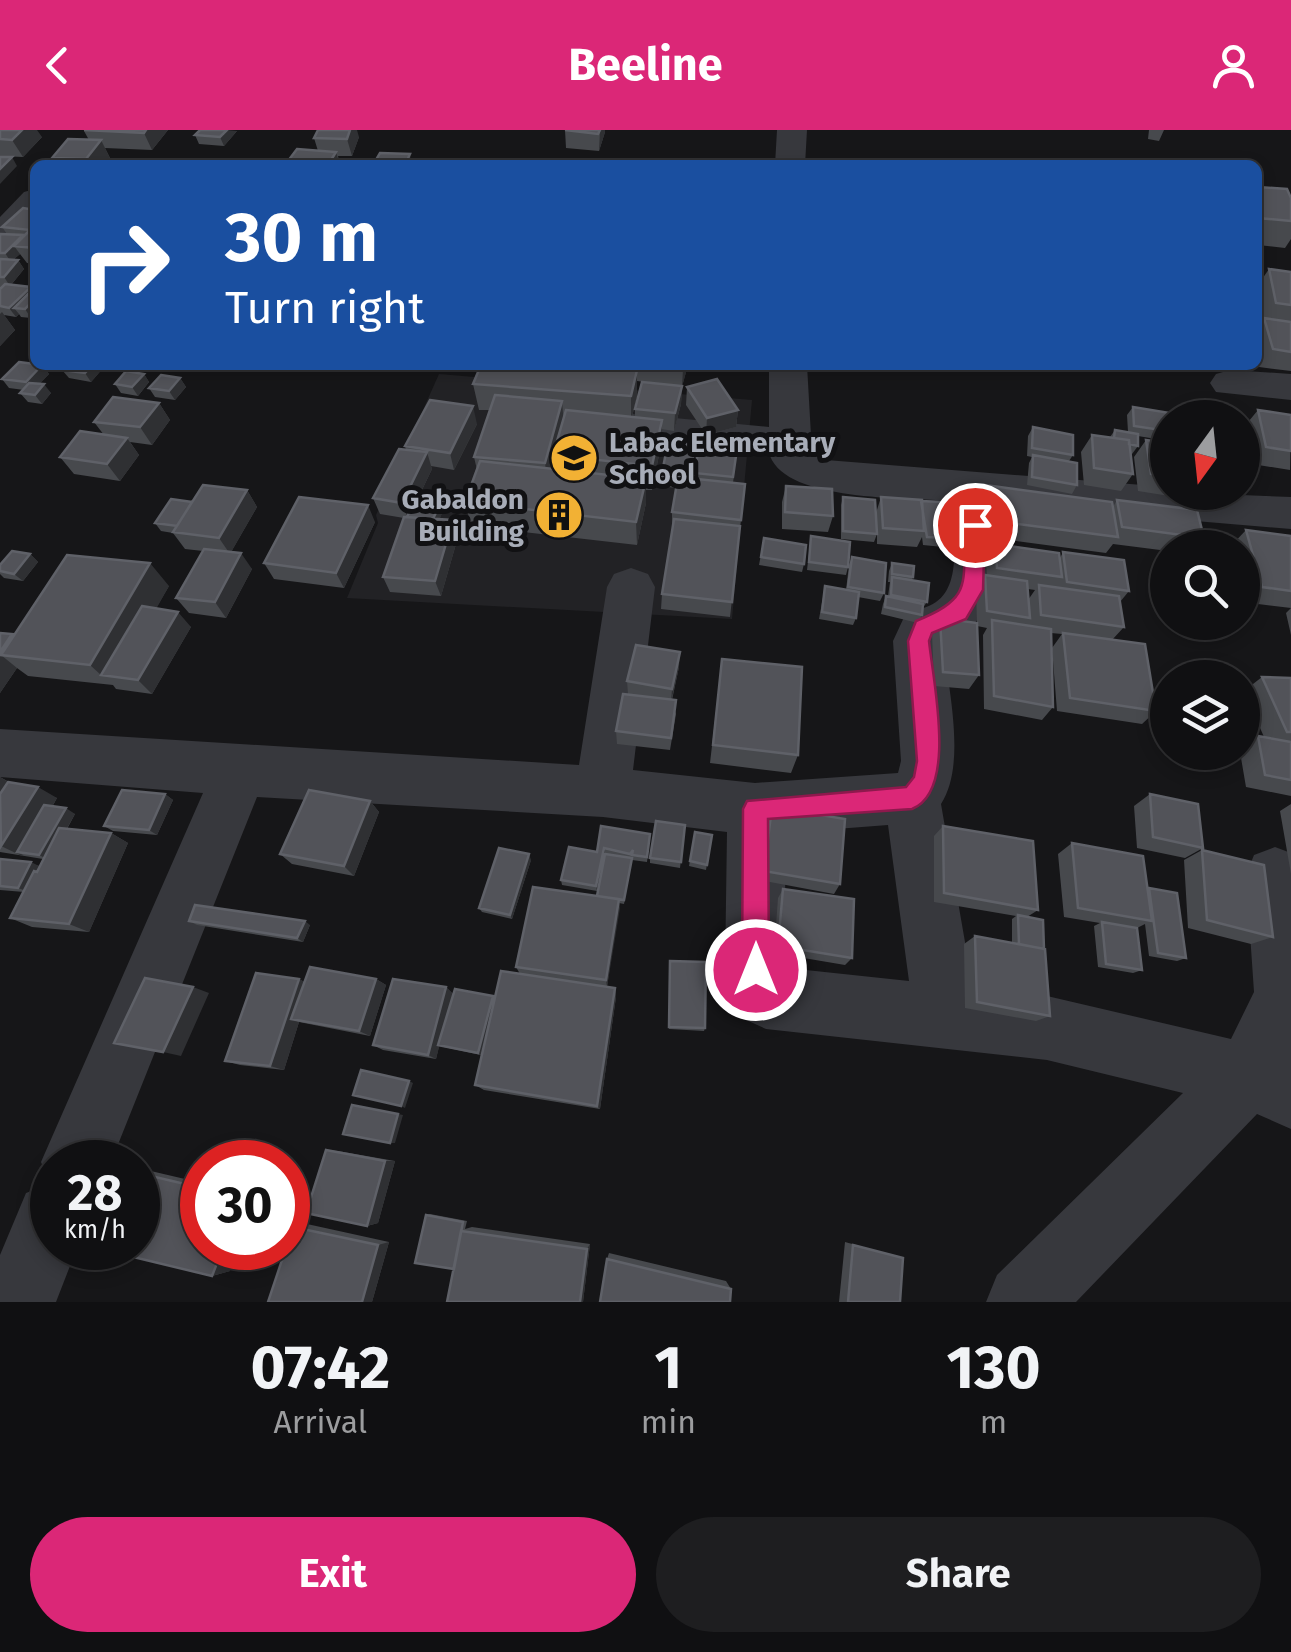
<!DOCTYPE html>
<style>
body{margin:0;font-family:"Fira Sans",sans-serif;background:#1e1e20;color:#f1f3f6;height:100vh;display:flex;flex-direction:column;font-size:38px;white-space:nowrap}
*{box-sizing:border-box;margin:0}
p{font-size:32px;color:#9c9d9f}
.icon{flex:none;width:55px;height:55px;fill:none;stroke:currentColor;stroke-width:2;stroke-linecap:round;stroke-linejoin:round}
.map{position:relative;height:1172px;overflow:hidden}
.panel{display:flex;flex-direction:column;background:#101012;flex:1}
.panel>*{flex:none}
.hud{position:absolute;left:30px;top:30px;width:1232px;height:210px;border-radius:15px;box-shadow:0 5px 15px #0003,0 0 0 2px #303032;background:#1a4fa0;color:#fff;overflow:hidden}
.needle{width:65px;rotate:195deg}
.controls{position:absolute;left:1150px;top:270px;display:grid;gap:20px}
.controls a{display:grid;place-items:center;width:110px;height:110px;border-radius:50%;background:#101012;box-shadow:0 5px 15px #0003,0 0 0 2px #303032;font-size:50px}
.speed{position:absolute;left:30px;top:1010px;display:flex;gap:20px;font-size:50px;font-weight:700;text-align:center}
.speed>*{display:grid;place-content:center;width:130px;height:130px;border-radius:50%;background:#101012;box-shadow:0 5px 15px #0003,0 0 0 2px #303032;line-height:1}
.speed small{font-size:25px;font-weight:400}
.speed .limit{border:15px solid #d22;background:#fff;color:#111}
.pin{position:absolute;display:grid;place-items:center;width:85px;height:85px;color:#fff;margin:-42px;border:5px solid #fff;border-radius:50%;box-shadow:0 2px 10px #0007}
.me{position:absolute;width:110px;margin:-55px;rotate:0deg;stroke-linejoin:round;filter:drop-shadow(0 0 8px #0008)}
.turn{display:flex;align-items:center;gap:35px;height:210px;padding:0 30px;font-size:45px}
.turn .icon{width:130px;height:130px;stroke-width:2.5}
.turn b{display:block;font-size:70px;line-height:85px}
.eta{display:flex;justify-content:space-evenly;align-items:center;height:170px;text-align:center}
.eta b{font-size:60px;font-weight:700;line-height:70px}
.action{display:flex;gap:20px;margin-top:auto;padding:20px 30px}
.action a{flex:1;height:115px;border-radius:60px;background:#db2777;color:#fff;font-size:40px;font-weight:700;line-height:115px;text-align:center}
.action a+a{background:#1e1e20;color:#f1f3f6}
header{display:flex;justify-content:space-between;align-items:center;height:130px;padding:0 30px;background:#db2777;color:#fff;font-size:45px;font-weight:700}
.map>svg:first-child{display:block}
</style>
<header><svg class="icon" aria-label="back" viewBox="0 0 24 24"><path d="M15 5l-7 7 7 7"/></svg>Beeline<svg class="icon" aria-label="person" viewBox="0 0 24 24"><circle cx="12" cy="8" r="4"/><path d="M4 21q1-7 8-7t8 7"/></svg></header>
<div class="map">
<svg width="1291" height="1172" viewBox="0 0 1291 1172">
<rect width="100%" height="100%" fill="#161618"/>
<!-- built -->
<path fill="#222225" d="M439,244l313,26 -20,219 -385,-21 31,-75 -2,-8z"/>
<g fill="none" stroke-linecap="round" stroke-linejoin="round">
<!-- minor -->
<path fill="#37383d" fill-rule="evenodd" d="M777,0h30l-2,35h-30z
M35,59v29l-23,25 -12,3v-29l24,-25z
M769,235h38l5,88 14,7 342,27v5l123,5v32l-297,-25c8,57 13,115 -51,137 5,47 24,123 -2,163l32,184 74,8 184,43 23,-47 -8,-117 8,-20 21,-8 16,6v276l-34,-15 -181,188h-90l11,-27 186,-182 -136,-33 -281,-31 -22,-10 -19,-49 2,-138 -124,-15 -346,-20 -146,365h-59v86h25l-21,54h-56v-47l26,-62 24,-9 -9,-22 162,-369 -203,-16v-48l579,36 28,-178 7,-13 17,-6 17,6 7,13 -22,183 122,13 143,-10 3,-12 -8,-120 13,-28c10,-3 22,-5 30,-11 28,-19 16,-74 14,-101 -45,-4 -162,1 -180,-45l-180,-18 -15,-4 -6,-10 6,-10 15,-4 179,17zM888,695l21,156 -122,-13 -3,-135z
M1230,240l61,4v26l-75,-8 -6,-9 6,-9z"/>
</g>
<!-- wall -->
<path fill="#47494d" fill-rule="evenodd" d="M0,0l42,7 -19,20 -23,-1z
M168,0l-16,20 -47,-2 5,10 -2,2 16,5h-68l-4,-7 37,-18 -5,-9z
M565,0l40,2 -6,19 -33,-3z
M1149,0h15l-5,11 -11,-2z
M237,1l-13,15 -25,-2 -4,-9z
M359,7l-7,19h-14l2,9h-55l33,-14 -4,-13z
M1258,57l33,11v41l-6,9 -27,-3z
M35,80v54l-8,-1 -7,-9 -6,5 4,1 6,9 -13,16 21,5 3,-2v26l-4,4 -10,-1 -2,-3 -3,3 -12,-2 11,15 -15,16v-112h7l-5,-7z
M1269,139l22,3v99l-32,-4 -1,-7v-75z
M42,235l7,9 -10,10 12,9 -9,11 -14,-2 -8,-9 4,-3 -15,-2 -7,-9z
M66,235h37l1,2 -13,15 -22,-4 -7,-8z
M481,235h135v3l16,1v-4h56l-6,21 -1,18 -7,27 -13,-2v16l-9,45h-6v13l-9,42 -166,-19 -6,-24 12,-32 -3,-13 16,-47h-11l-6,-26zM637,251l39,5 -41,23v8h-3l5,-22z
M144,244l5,8 -11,14 -17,-3 -6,-9z
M180,248l6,9 -11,13 -20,-3 -6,-9z
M687,257l51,23 -2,17 -30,8 -20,-30z
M159,273l11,17 -18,25 -22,-3 9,13 -19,26 -46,-7 -14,-17 44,-22 -10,-13z
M1133,277l35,11v23l-30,-5v10l-6,8h-1l2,20 -12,17 -37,-6 -3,-33 11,-17 18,2 5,-7 13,2 -1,-17z
M1258,280l33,5 -1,55 -38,-6 -8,-37z
M477,294l-23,46 -23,-4 1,3 -11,23 23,3 2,8 -7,17 19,17 -17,59 -51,-4 -7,-15 21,-59 -24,-4 -7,-16 33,-48 -1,-4z
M1033,297l40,28 -4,6 8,24 -5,9 -45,-9 2,-22 3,-6 -5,-1 1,-20z
M1146,310l22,3v49h18l-4,6 -44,-7 -4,-34z
M738,312l-5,41 12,1 -15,133 -69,-8 1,-15 10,-65v-17l4,-24 -15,-2v-8l33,-25 -4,25 4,1v-6z
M985,355l128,22 4,-7 87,38 -9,10h-27v3l-55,-7 -7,9 -128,-17 -2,-34z
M786,356l47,30 -5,16 -46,-3v-27z
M247,360l10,17 -26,45 21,17 -26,49 -37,-5 -13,-15 27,-47 -18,-2 -12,-16 -12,-2 -6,-8 37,-21z
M843,367l33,16 5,-16 66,41 -4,9 -20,-2 -1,-8 -5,10 -40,-3v-10l-3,8 -33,-3v-34z
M375,392l-31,66 -70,-9 -10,-16z
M1246,400l45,6v72l-41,-5 1,7 -9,7v-69l-11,-2z
M811,406l37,31 -2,8 -39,-5z
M764,408l40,26 -2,8 -43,-7z
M995,414l65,14 3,-6 66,39 -9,11 4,25 -12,13 44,71 -14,13 -85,-13 -5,-63 10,-14 -11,-1 2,74 -11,13 -58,-11 -1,-74 4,-7 -10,-2 2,49 -10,14 -35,-3 -2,-53 8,-15 37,5 -1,-33 9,-15h2l-1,-15zM1028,459l7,1 -7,10z
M30,424l8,8 -15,19 -19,-3 -4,-4v-3z
M852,427l32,36 -4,8 -22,-4 -2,21 -3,7 -34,-6 6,-33 21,4 3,-25z
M892,433l21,14 -1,3 15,22 -5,7v6l-4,8 -37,-9 2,-10 3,-8h2l2,-14h-2l1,-11z
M169,456l-13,22 35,19 -39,67 -36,-5 -3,-4 -85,-9 -11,-8 -17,25v-60l14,3z
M1291,478v27l-5,-22z
M722,529l76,96 -7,18 -81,-10z
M679,537l-7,33 4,14 -6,36 -53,-6 -1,-13 12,-37 -1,-13z
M1262,547l29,1v118l-45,-9 -6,-35h2v-5l16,-11 6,1 -20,-46z
M0,647l9,5 48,16 -5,9 23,7 -8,15 44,4 17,10 -39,89 -57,-5 -22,-9 14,-26 -24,-2v-31l40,7 3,-7 -43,-7z
M165,664l8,6 -16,35 -44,-4 -9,-5z
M1150,664l53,54 -18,10 -48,-10 -3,-42z
M370,671l9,11 -25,64 -62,-12 -12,-10z
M1291,674v70l-11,-63z
M772,677l68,77 -6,10 -74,-14 8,-62z
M685,695l-5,43 -30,-5v-5z
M943,696l95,84 -11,7 17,32 6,67 -14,5 -71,-13 -1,-64 11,-8 37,7v-24l4,-3 -82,-14v-66z
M695,702l17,3 -6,35 -17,-4z
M650,704l-3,28 -15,-2v-4l-8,48 -5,-1 -12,84 8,1 1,9 -16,112 -116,-19 -9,-5 6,-30 -42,-9 -3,13 -53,-9 -10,-5 73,-58 7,7 40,2 2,2 25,-24 -4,-7 82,-71 7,-42 -8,37 -35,-6 -1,-5 36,-28z
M1072,713l76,46 1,-1 37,70 -9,3 -28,-5 -4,-32 -8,4 5,42 -9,3 -35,-6 -4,-41 6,-3 -36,-6 -6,-63z
M1202,720l71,87 -22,7 -63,-16 -4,-68z
M531,730l-19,59 -30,-7 -3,-4z
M783,759l69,69 -7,7 -71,-12 4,-55z
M189,791l121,4 -7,17 -106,-17z
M670,831l35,67 -1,3 -35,-2z
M299,849l5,3 72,-3 10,6 -16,51 -71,-14 -15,48 -44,-5 -15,-4z
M326,1020l12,1 57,10 -17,62 -11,3z
M138,1038l64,15v65l28,23 -18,5 -74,-28z
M430,1084l37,7 -2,8 7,-2 118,17 -7,58h-136l7,-33 -28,-54z
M307,1094l82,18 -17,60h-104l25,-75z
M845,1112l58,16 -3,44h-61z
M609,1123l117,28 5,8 -124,-30z"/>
<!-- shaded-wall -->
<path fill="#2f3033" d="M22,0h15l5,7 -19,20 -11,-17z
M146,0h22l-16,20 -8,-17z
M227,0l10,1 -13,15 -4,-9z
M350,0h7l2,7 -7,19 -5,-17z
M600,0h5v2l-6,19z
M101,10l9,18 -6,7h-15l-3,-6z
M336,22l4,13h-12z
M410,24l1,11h-6z
M12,27l5,9 -17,18v-15z
M23,105l6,9 -15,2 6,8 -9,8 -6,-9z
M18,130l6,9 -14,17 -6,-9z
M31,157l4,7 -21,14 5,6 -3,3 -7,-9z
M35,169v9h-3l3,6 -4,4 -6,-9z
M2,182l13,18 -15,16v-32z
M42,235l7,9 -16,17 -7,-9z
M92,235h11l1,2 -13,15 -6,-9z
M684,235h4l-6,22 1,-18z
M637,240v25l-6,26v-25z
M144,244l5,8 -11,14 -6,-9z
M180,248l6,9 -11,13 -6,-9z
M44,254l7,9 -9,11 -7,-9z
M682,256l-1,18 -7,27 1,-18z
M562,271l2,25 -11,29 1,10 -6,23 -3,-25z
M159,273l11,17 -18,25 -12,-18z
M473,276l4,18 -23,46 -4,-17z
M738,280l-2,17 -30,8 1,-17z
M662,290l-1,25 -9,45v-24z
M127,308l12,17 -19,26 -13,-17z
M427,322l5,17 -24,50 -6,-16z
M646,349v24l-9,42 -1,-23z
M247,360l10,17 -27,47 -11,-16z
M444,365l2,8 -11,28 -3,-9z
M368,375l7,17 -31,66 -8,-15z
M453,390l5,17 -17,59 -6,-15z
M241,423l11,16 -26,49 -11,-16z
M30,424l8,8 -15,19 -9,-7z
M150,433l19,23 -51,91 -17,-2 -11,-10z
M178,482l13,15 -39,67 -14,-14z
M12,504l17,15 -28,6 16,13 -17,25v-41z
M680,522l-1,15 -8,35 1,-13z
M0,647l18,11 -18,32z
M38,657l19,11 -33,55 -7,-1 6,3 -1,1 -21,-10z
M165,664l8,6 -16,35 -8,-5z
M370,671l9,11 -25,64 -10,-10z
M66,678l9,6 -26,46 -10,-5z
M111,703l17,10 -39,89 -20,-8z
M604,718l1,6 -8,37 -1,-5z
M529,724l2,6 -19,59 -2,-4z
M31,732l10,5 -12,25 -11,-4z
M619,769l1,9 -13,79 -1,-7z
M305,791l5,4 -7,17 -6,-4z
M299,849l12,6 -20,34 8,3 -15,48 -14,-4z
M376,849l10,6 -16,51 -11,-5z
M193,857l16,6 -28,63 -18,-4z
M446,857l7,7 -17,65 -8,-4z
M615,858l1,9 -16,112 -3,-3z
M493,866l3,3 -15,56 -3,-2z
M409,951l4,2 -8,25 -4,-2z
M398,984l5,1 -8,28h-5z
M385,1031h10l-17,62 -11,3z
M389,1112l-17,60h-10l16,-57z
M590,1114l-7,58h-3l7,-53z
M223,1118h15l-8,23 -18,5z"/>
<!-- building -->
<path fill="#525359" stroke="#5f6168" stroke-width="2.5" d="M0,0h22l-10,10 -12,-1z
M84,0h62l-2,3z
M200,0h27l-7,7 -25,-2z
M318,0h32l-3,9 -33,-1z
M565,0h35l-2,4z
M68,9l33,1 -15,19 -34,-1z
M297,19l39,3 -8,13h-43z
M380,23l30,1 -5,11h-32z
M0,27h12l-12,12z
M104,30h17l-3,5h-17z
M1258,57l29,2 4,9v23l-33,-3z
M23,78l12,2v16l-5,4 -28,-3z
M34,96l1,22 -21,-2z
M0,104l23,1 -18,18h-5z
M0,129l18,1 -14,17h-4z
M1269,139l22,3v33l-15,-2z
M5,154l26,3 -22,21 -9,-2v-17z
M34,158h1v11l-10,10 -11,-1z
M1264,188l27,4v30l-18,-3z
M19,232l23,3 -16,17 -24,-3z
M66,235h26l-7,8 -23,-3z
M481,235h107l49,5 -6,26 -158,-12z
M651,235h33l-1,4z
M126,241l18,3 -12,13 -17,-3z
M161,245l19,3 -11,13 -20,-3z
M717,249l21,31 -31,8 -20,-31z
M642,252l40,4 -7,27 -40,-4z
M29,253l15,1 -9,11 -15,-2z
M495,265l67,6 -17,62 -71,-6z
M113,267l46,6 -19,24 -46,-5z
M430,270l43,6 -23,47 -45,-7z
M1133,277l43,7 1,4h-9v13l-34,-5z
M566,280l96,10 -10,46 -99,-11z
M1258,280l33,5v36l-25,-4z
M1033,297l40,8v20l-41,-7z
M1115,300l23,4v12l-9,-2v-4l-15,-2z
M80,301l47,7 -20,26 -47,-7z
M1092,305l37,5 4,34 -39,-6z
M701,308l37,4 -5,35 -39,-4z
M1146,310l22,3v34l-17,-3z
M668,312l27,3 -6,33 -11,-1 -1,2 -16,-1z
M399,319l28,3 -25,51 -29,-5z
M1033,325l44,8v22l-45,-8z
M480,331l166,18 -10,43 -171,-20z
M678,347l67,7 -4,36 -69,-8z
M203,355l44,5 -28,48 -46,-6z
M985,355l127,17 6,35 -132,-17z
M786,356l46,3 1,27 -48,-4z
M419,362l25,3 -11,24 -26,-2z
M299,367l69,8 -32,68 -72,-10z
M843,367l32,3 2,34 -34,-3z
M881,367l41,3 2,31 -41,-3z
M171,369l21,3 -15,24 -22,-3z
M1117,370l80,10 7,28 -82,-11z
M921,371l20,1 6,36 -20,-1z
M404,387l49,3 -18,61 -52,-4z
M674,389l66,7 -8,76 -70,-8z
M1246,400l45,6v55l-29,-4z
M811,406l39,6 -2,25 -39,-5z
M764,408l42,7 -2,19 -43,-7z
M995,414l64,9 3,24 -65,-9z
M204,419l37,4 -26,49 -39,-4z
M12,421l18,3 -16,20 -14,-3v-6z
M1063,422l61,8 5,31 -62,-9z
M67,425l83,8 -60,102 -89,-10z
M852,427l34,6 -2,30 -36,-6z
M892,433l22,3 -1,11 -21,-3z
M985,445l42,6 3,37 -43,-7z
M892,447l37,6 -2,19 -36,-7z
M1039,455l80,11 5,31 -83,-12z
M825,456l34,6 -3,26 -34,-6z
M1242,463l5,1 4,16 -9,-2z
M886,466l37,8 -1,11 -37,-8z
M142,476l36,6 -40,68 -37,-5z
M940,488l37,5 2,52 -36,-3z
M992,490l59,9 2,78 -59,-11z
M0,503l12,1 -12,18z
M1063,503l82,11 11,67 -86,-13z
M636,515l44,7 -8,37 -45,-8z
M722,529l80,8 -4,88 -85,-10z
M1262,547l29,1v54h-4z
M623,564l53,6 -5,38 -55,-7z
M1258,606l33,6v38l-26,-5z
M8,652l30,5 -37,59 -1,-52z
M122,660l43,4 -16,36 -45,-4z
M309,660l61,11 -26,65 -64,-12z
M1150,664l48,10 5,44 -50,-11z
M44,675l22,3 -27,47 -22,-3z
M772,677l73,12 -5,65 -76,-13z
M656,691l29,4 -4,37 -31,-4z
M601,696l49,8 -3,23 -15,-2 1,-5 -3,4 -26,-6 -8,38 -35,-6 8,-33 28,5z
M943,696l90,15 5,69 -94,-17z
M59,698l52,5 -42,91 -59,-6 24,-47 3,1z
M695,702l17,3 -5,30 -17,-4z
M1072,713l71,13 9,65 -74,-13z
M499,718l30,6 -19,61 -31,-7z
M1202,720l62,15 9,72 -66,-17z
M605,724l27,4 -8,42 -27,-4z
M0,729l31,3 -13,26 -18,-2z
M533,757l86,12 -13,81 -90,-13z
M1149,758l28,5 9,65 -28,-5z
M783,759l71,10 -2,59 -74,-12z
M195,775l110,16 -8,17 -108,-17z
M1018,785l25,5 1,29 -25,-5z
M1102,792l35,6 5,42 -36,-6z
M975,806l70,13 5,67 -73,-14z
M670,831l36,1 -1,66 -36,-1z
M310,837l66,12 -17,52 -68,-12z
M501,841l114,17 -18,118 -122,-21z
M256,843l43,6 -29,87 -45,-5z
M145,848l48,9 -30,65 -49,-9z
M393,849l53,8 -18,68 -55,-10z
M455,859l38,7 -15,57 -40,-8z
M361,940l48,11 -8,25 -48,-11z
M352,975l46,9 -8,29 -47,-9z
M326,1020l59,11 -18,65 -61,-13z
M138,1043l64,15v60h21l-11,28 -116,-28h42z
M426,1085l37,7 -9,47 -39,-6z
M293,1097l85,18 -16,57h-94l18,-54h2z
M461,1101l126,18 -7,53h-133z
M853,1115l50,13 -3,44h-52z
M607,1129l124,30 -1,13h-130z"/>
<!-- route -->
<path fill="#db2777" stroke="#8e194d" stroke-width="2.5" d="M975,388l10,7 -2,65 -17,29 -34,14 -3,8c4,40 29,150 -17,168l-144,10 1,151 -4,10 -9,4 -10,-4 -4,-10 1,-161 4,-8 159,-14 8,-10 3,-16 -9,-120 8,-20c59,-24 46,-37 49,-96z"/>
<!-- icons -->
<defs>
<g id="school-disc" transform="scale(2.5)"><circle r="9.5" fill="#f2b134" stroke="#111113"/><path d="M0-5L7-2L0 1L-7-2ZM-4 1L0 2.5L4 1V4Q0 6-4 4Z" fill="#111"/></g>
<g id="building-disc" transform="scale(2.5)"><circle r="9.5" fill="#f2b134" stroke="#111113"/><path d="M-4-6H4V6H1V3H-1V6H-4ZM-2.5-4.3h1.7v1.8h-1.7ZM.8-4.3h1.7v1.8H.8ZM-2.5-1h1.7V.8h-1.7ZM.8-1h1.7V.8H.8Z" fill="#111"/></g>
</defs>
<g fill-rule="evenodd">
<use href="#school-disc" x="574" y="328"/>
<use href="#building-disc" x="559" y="385"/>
</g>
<g text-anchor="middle" stroke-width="10" stroke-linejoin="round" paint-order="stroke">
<!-- poi labels -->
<g font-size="28" font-weight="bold" fill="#a8adb8" stroke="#111113" text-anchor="start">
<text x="609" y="322">Labac Elementary<tspan x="609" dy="32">School</tspan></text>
<text x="524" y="379" text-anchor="end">Gabaldon<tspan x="524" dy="32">Building</tspan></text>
</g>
</g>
</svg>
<div class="controls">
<a><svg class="needle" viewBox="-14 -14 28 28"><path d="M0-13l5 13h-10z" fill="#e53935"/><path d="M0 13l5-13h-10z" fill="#9c9d9f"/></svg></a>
<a><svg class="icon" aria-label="search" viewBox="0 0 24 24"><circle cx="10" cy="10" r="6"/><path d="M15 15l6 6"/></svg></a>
<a><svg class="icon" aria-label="layers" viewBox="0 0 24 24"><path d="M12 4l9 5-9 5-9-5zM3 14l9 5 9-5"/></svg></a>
</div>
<div class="speed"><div>28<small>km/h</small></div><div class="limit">30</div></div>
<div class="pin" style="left:975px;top:395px;background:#d93025"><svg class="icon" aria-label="arrive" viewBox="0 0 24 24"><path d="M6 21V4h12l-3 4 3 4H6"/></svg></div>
<svg class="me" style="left:756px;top:840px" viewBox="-20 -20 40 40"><circle r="17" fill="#db2777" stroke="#fff" stroke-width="3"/><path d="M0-11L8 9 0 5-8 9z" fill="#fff"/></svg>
<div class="hud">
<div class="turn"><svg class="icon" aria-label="right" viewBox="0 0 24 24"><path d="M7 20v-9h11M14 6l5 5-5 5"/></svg><div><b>30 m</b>Turn right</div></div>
</div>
</div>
<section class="panel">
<div class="eta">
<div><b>07:42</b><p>Arrival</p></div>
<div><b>1</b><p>min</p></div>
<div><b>130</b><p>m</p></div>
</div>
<div class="action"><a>Exit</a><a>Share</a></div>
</section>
